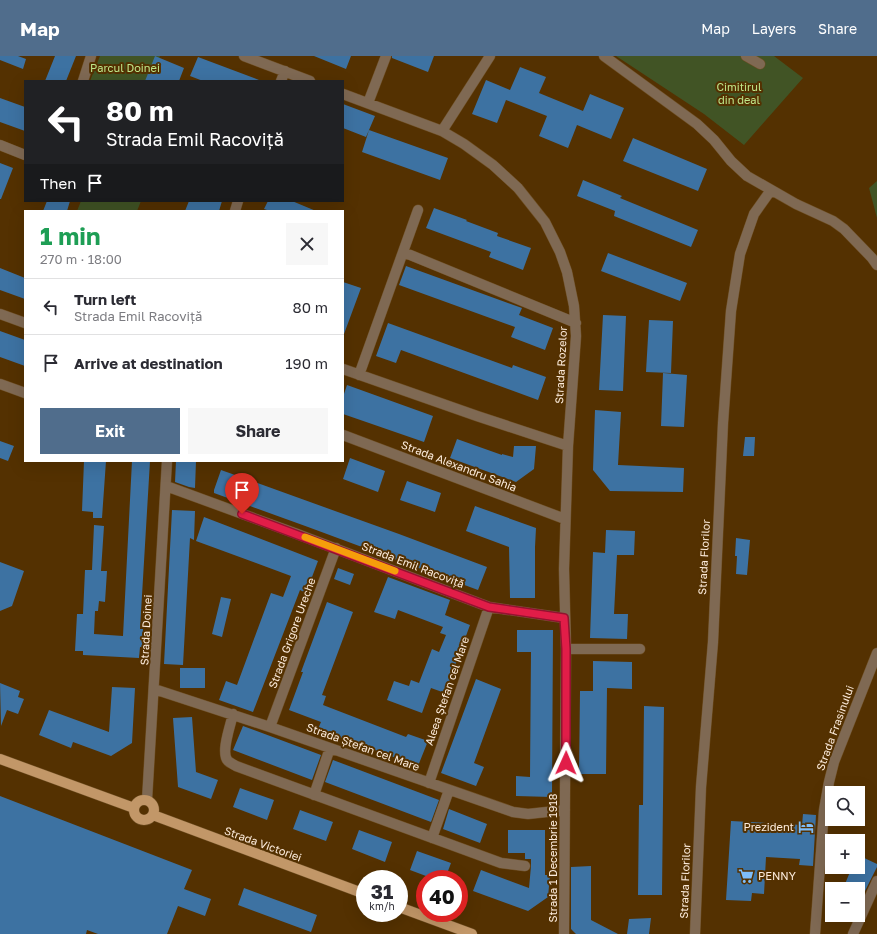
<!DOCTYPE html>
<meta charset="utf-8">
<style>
body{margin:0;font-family:"Golos Text",sans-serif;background:#f7f7f7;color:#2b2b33;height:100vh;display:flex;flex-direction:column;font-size:15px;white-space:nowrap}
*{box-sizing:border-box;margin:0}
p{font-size:13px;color:#7c7c81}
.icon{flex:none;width:22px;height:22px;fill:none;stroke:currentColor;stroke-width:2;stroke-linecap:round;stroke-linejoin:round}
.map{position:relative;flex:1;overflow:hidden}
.panel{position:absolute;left:24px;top:154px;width:320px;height:252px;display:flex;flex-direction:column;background:#fff;border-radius:0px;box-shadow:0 4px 16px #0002}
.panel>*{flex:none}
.banner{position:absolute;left:24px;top:24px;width:320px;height:122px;border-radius:0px;box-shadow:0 4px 16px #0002;background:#202124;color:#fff;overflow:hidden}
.fabs{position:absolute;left:825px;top:730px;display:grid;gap:8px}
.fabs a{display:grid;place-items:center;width:40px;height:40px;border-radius:0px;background:#fff;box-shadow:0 4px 16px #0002;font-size:20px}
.speed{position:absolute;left:356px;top:814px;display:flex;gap:8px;font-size:20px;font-weight:700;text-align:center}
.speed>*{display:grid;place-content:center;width:52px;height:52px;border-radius:50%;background:#fff;box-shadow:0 4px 16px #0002;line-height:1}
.speed small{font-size:10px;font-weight:400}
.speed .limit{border:6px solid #d22;background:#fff;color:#111}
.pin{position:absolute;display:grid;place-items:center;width:34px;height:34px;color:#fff;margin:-41px -17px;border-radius:50% 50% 50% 0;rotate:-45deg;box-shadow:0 0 4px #0007}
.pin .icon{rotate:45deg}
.me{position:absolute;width:44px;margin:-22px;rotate:1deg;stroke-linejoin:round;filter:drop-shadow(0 0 3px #0008)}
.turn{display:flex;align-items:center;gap:14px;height:84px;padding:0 16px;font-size:18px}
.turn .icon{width:52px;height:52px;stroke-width:2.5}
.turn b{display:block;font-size:28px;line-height:34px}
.then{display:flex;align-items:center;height:38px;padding:0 16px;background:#0003;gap:8px;font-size:15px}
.round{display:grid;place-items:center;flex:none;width:42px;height:42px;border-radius:0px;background:#f7f7f7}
.summary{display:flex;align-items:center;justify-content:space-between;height:68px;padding:0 16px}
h1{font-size:24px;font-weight:700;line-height:30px;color:#1e9e55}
.action{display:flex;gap:8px;margin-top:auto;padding:8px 16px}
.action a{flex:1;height:46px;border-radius:0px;background:#506d8c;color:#fff;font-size:16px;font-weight:700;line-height:46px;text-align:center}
.action a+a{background:#f7f7f7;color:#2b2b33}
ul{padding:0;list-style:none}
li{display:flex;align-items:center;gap:12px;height:56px;padding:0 16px;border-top:1px solid #e1e1e2}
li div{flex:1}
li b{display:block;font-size:15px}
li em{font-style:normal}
header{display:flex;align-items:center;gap:24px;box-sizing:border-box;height:56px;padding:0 20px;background:#506d8c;color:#fff}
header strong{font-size:19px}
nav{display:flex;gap:22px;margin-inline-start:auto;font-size:14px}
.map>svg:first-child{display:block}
</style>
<header>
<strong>Map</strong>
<nav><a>Map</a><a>Layers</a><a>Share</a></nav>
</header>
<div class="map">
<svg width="877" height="878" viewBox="0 0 877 878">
<rect width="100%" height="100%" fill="#543101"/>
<!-- green -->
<path fill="#415425" d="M100,0h60l-9,25h-61z
M616,0h158l29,22 -59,67 -40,-31z
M877,125v37l-8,-30z
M81,145h60l-4,10h-60z"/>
<!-- building -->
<path fill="#3d72a2" d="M0,0h18l8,3 -3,10 -23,-9z
M55,0h21l-10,25h-21z
M155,0l29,12 -5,13h-34z
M314,0h37l-5,13z
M392,0h42l-6,16 -36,-14z
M198,1l61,23v1h-56l-13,-5z
M520,11l26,10 -7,16 44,18 7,-17 34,14 -13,31 -34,-14 -9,23 -29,-12 8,-20 -41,-16 -9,23 -25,-9 14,-34 24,10z
M0,42l25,9v24l-25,-9z
M343,48l32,12 -9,21 -23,-9z
M369,74l79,28 -8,22 -78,-28z
M633,82l74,31 -9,22 -75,-30z
M0,107l13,5 -12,31h-1z
M583,124l39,16 -2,2 78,32 -7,17 -77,-31 1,-5 -38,-15z
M47,145h23l-3,10h-24z
M189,145h33l-3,10h-34z
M268,145h24l24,10h-46l-6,-2z
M434,152l33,12 -1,1 32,12 -1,3 34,12 -8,22 -34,-13 2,-5 -65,-24z
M608,197l79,30 -7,18 -79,-30z
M406,210l116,42 -3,7 34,13 -8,22 -34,-13 4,-10 -116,-42z
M0,212l25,10v21l-25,-9z
M343,226l18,6 -17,46h-1z
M603,259l23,1 -3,75 -24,-1z
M649,264l24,1 -2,52 -25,-1z
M388,267l124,45 1,-3 33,12 -8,23 -137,-50 -5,13 -20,-7z
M0,275l25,9v26l-25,-9z
M663,317l24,2 -3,52 -23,-1z
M347,329l86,31 -9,26 -81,-28v-17z
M595,354l26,2 -3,53 66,3 -1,24 -73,-1 -17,-21z
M745,381h10l-1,19h-11z
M457,383l45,16v-1l11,3 1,-11h22l-2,23 -18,13 -66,-24z
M0,385l14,5 -6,15 -8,-3z
M350,402l35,13 -7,21 -35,-13z
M84,405h22l-4,57h-9v-6l-11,-1z
M132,405h18l-10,168h3l-1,18h-2l-1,11 -56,-3v-4h-8l2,-37h6l2,-44h7l2,-45 10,1 -3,45h6l-2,31 -6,-1 -1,10h-3l-1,23 29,2z
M176,405h20l-1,27 -6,-1 -14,-5z
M221,414l178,64 88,33 -9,23 -170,-63 -94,-34v-3z
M407,425l34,12 -6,19 -35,-12z
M475,450l61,22 -1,19v51h-25l-1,-51 -43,-16z
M172,454l23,1 -1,29 -4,-2 -7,127 -19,-1z
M204,461l114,44 -12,32 -6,-3 -47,122 -34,-12 7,-19 11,4 34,-92 12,4 8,-21 -95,-35z
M606,474l29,1 -1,24h-17l-3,59h14l-1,25 -37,-1 3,-86 12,1z
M736,482l14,2 -3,35 -11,-1 1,-18h-2z
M0,506l24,9 -12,35 -12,5z
M338,512l16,6 -4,11 -16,-6z
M388,521l62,23 -5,15 25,10 -25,68 -14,-5 -9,25 -35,-13 7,-19 15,5 2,-6 8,3 13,-34 7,3 7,-17 -6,-2 3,-6 -45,-17 -3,9 -21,-7z
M221,541l10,2 -9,38 -10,-3z
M327,546l26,10 -31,83 4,1 -3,9 83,32 2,-3 20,7 -10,25 -100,-37 3,-7 -32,-12 14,-38h-2z
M517,574h36l-1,167 -36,-1v-20l14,1 1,-125h-14z
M593,605l39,1v27l-25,-1 -1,86h-27l1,-83h13z
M180,612h25v20h-25z
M476,623l25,10 -27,74 10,4 -8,19 -35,-13z
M0,627l20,8 -2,6 6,2 -6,15 -11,-4 -6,16z
M112,631l23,1 -3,55 -21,13 -38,-14 -2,6 -32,-13 10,-25 60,22z
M644,650l20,1 -2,188h-24l1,-90h4z
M192,661l4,55 22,8 -7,19 -33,-12 -5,-69z
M243,670l78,29 -9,25 -79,-30z
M333,704l106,40 -8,22 -106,-40z
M240,732l34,12 -7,20 -34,-13z
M0,740l192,74 -8,19 27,10 -6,17 -27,-10 -11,28h-69l-11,-4 -1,4h-86z
M449,753l38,15 -7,19 -37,-14z
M300,754l33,12 -7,19 -33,-12z
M803,758l13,1 -3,51 -14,-1 1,-6 -34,-2 -2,37 -12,-1 -1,8 -25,-1 5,-79 71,4z
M359,774l33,12 -7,20 -33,-13z
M508,774h37v45h5l-2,22 -20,14 -55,-20 8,-21 48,18 2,-22v-7h-6v-6h-17z
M417,795l34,12 -6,16h-11l-24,-9z
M858,799l19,9v3l-13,26 -6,-4 -13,-5 7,-17h6z
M591,810v54l27,14h-42l-5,-5v-62z
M244,832l73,27 -6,17 -73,-27z
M651,862l-2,16h-22l2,-15z"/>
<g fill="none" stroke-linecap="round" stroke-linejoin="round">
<!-- minor casing -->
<g stroke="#6f4f24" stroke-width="11">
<path id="minor" d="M244,0l66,25
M604,0l93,68 17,16 17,21 16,15 49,28 37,17 11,8 28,29 5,7
M746,0l14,8
M83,25l8,-25
M281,25l4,-10
M343,38l99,37 22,13 29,21 25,23 27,34 15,30 7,20 7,34 2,30 -8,110 -4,123 2,80 -2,285
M368,47l18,-47
M442,75l48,-75
M0,89l25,10
M235,155l3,-10
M403,196l173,71
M0,258l25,9
M343,313l134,47 91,30
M359,319l59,-165
M0,328l25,9
M343,379l222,84
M166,430l131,48 192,73 75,11
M566,593h74
M154,633l116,38 243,85 15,2 37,-4
M233,658c-2,10 -13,39 -5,47 2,2 5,3 8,5l265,97 24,3
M270,671l66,-179
M429,727l60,-176
M314,739l16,-47
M147,744l20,-339
M432,782l17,-48
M695,878l6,-147 12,-145 10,-219 8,-112 9,-57 14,-40 17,-24
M815,878l9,-124 5,-28 5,-20 43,-109
M853,878l24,-53"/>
</g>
<!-- major casing -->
<g stroke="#6f4f24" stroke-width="11">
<path id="major" d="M0,703l134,49
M134 754a10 10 0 1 1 20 0a10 10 0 1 1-20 0Z
M153,759l212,79
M399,851l73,27"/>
</g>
<!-- minor -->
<use href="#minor" stroke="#7f6953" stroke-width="10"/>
<!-- major -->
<use href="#major" stroke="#c29768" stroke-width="10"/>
</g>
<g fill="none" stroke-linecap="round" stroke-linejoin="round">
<!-- route casing -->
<g stroke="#92132f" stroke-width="10">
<path id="route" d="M242,458l247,93 75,11 2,31v114"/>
</g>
<!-- route -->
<use href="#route" stroke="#e11d48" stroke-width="7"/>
<!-- slow -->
<path stroke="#f59e0b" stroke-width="7" d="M305,481l90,34"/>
</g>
<!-- icons -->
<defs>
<g id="hotel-bare" transform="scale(1.2)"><path d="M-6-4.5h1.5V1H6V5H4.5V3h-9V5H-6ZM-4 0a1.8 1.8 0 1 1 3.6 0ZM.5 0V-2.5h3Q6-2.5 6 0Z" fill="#7ebdf9" stroke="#543101" stroke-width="2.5" paint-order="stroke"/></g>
<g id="supermarket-bare" transform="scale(1.2)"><path d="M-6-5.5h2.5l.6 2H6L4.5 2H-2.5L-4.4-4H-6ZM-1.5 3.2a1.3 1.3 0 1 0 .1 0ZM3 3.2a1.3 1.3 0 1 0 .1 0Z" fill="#7ebdf9" stroke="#543101" stroke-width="2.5" paint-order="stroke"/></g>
</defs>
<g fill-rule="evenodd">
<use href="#hotel-bare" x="806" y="771"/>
<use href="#supermarket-bare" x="746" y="820"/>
</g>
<g text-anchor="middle" stroke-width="4" stroke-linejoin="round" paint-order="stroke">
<!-- park labels -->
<g font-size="11" fill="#bee68a" stroke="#543101">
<text x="125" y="16">Parcul Doinei</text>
<text x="739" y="35">Cimitirul<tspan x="739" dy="13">din deal</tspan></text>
</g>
<!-- street labels -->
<g font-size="11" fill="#fdecdc" stroke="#543101">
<text transform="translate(561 309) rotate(-87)" y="4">Strada Rozelor</text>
<text transform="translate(459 410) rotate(21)" y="4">Strada Alexandru Sahia</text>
<text transform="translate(704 501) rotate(-87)" y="4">Strada Florilor</text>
<text transform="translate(413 509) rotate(21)" y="4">Strada Emil Racoviță</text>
<text transform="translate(146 574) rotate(-87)" y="4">Strada Doinei</text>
<text transform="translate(292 577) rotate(-70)" y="4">Strada Grigore Ureche</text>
<text transform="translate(447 635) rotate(-71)" y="4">Aleea Ștefan cel Mare</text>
<text transform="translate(835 672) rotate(-70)" y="4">Strada Frasinului</text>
<text transform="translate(363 691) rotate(20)" y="4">Strada Ștefan cel Mare</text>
<text transform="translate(263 788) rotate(20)" y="4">Strada Victoriei</text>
<text transform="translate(553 802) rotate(-90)" y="4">Strada 1 Decembrie 1918</text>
<text transform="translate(685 825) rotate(-88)" y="4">Strada Florilor</text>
</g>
<!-- poi labels -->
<g font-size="11" fill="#fdecdc" stroke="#543101" text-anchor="end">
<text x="794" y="775">Prezident</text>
<text x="758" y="824" text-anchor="start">PENNY</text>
</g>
</g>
</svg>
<div class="fabs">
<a><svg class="icon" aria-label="search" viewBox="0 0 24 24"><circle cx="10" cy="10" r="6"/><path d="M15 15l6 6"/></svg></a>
<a>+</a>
<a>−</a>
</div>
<div class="speed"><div>31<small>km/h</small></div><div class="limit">40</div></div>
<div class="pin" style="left:242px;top:458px;background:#d93025"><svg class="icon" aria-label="arrive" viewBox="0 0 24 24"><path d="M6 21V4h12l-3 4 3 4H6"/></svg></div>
<svg class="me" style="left:566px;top:707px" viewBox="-20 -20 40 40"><path d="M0-17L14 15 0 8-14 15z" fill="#e11d48" stroke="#fff" stroke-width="4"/></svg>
<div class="banner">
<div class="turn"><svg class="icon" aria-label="left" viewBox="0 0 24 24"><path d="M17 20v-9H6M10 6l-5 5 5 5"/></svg><div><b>80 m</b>Strada Emil Racoviță</div></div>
<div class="then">Then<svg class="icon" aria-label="arrive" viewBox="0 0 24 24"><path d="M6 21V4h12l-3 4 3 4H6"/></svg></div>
</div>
<section class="panel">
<div class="summary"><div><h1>1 min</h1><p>270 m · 18:00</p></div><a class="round"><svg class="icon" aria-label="close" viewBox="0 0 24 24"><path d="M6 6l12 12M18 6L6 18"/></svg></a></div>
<ul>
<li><svg class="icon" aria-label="left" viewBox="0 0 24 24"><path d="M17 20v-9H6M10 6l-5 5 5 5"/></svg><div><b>Turn left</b><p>Strada Emil Racoviță</p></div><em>80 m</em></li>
<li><svg class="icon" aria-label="arrive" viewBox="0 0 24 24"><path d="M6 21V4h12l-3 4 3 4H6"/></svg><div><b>Arrive at destination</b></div><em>190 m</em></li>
</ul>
<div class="action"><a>Exit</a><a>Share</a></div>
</section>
</div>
